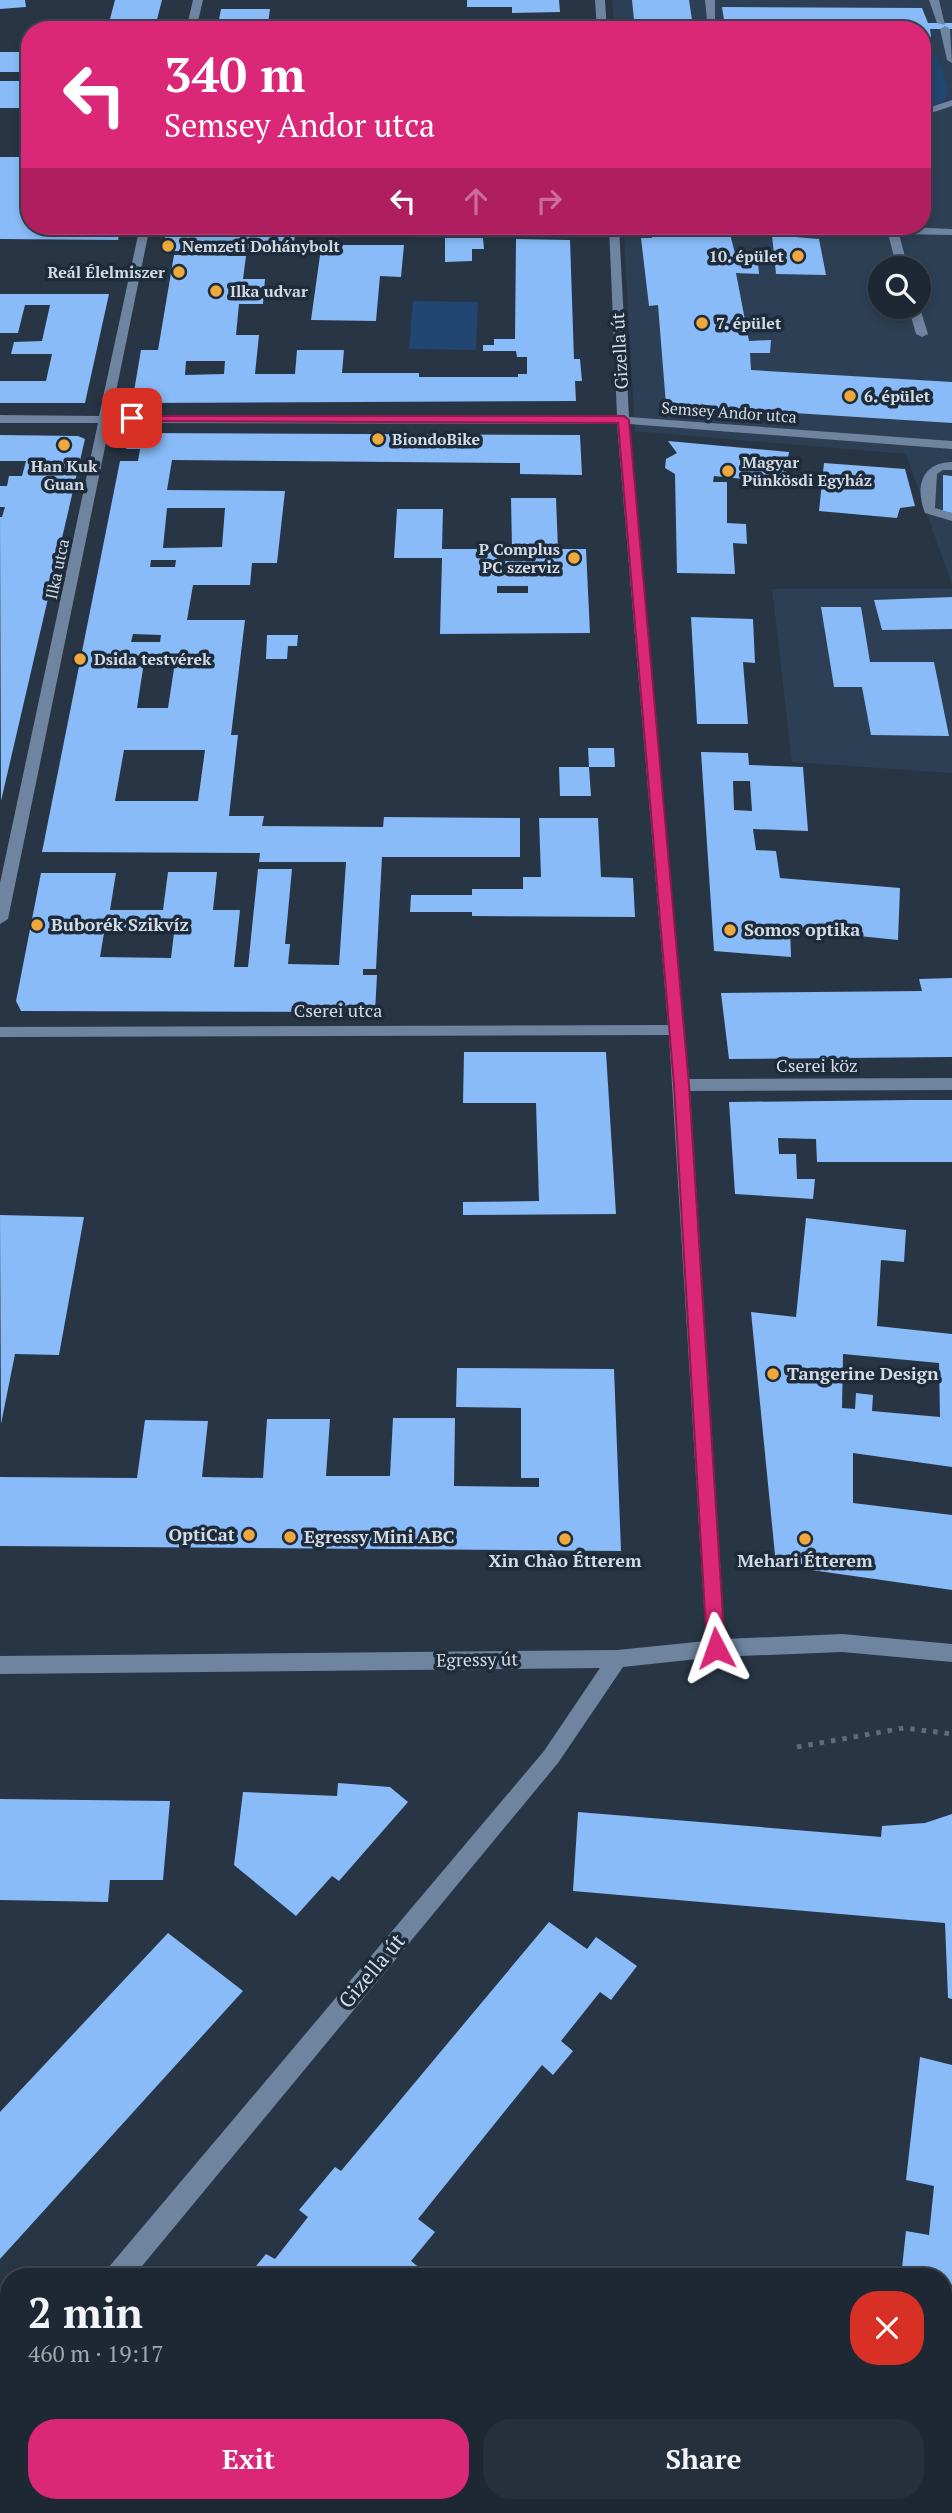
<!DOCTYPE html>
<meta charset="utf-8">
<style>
body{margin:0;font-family:"PT Serif",serif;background:#26303c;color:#f1f3f6;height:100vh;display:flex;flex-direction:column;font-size:26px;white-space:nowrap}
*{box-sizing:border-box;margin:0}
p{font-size:23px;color:#a1a6ac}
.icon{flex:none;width:38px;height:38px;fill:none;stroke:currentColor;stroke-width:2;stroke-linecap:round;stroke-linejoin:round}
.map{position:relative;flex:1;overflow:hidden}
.details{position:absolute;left:0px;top:2268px;width:952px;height:245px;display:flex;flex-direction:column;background:#1e2834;border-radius:28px 28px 0 0;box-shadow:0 4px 10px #0003,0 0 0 2px #3c444f}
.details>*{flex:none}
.guide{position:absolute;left:21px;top:21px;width:910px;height:214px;border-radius:28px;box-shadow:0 4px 10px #0003,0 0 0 2px #3c444f;background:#db2777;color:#fff;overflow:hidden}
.fabs{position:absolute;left:868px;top:256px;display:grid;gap:14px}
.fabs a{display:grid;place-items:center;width:63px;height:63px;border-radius:50%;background:#1e2834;box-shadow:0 4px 10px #0003,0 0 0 2px #3c444f;font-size:35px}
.pin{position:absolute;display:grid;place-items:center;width:60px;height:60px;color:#fff;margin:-30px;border-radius:14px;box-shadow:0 4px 10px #0006}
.me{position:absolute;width:77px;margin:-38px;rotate:356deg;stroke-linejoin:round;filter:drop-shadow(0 0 5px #0008)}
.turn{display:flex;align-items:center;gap:24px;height:147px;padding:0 28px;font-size:32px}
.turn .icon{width:91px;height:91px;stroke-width:2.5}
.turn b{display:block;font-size:49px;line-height:60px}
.lanes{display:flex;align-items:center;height:66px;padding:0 28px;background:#0003;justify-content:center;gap:35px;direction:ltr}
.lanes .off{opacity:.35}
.round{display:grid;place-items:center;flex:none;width:74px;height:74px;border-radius:28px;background:#26303c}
.headline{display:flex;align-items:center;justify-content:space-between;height:119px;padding:0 28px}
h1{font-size:42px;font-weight:700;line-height:52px}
.button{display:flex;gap:14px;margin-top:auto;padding:14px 28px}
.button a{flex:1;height:80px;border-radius:28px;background:#db2777;color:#fff;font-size:28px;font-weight:700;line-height:80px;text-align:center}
.button a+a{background:#26303c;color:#f1f3f6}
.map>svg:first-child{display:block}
</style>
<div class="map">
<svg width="952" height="2513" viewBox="0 0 952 2513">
<rect width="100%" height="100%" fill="#283545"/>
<!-- built -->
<path fill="#2d3f54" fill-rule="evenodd" d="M612,0h340v585l-46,-131 -271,-23 -11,-193h-210l-1,-12h509v-196h-307zM880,268h39v38h-39z
M772,589h180v184l-160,-11z"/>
<!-- green -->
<path fill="#204671" d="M922,55h15l12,36 -5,11 -22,6z
M413,301l65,1 -2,48 -67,-1z"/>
<!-- building -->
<path fill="#88bbf8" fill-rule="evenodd" d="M0,0h25l1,7 -26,2z
M115,0h47l-7,27h10v3h-58z
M467,0h92l1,12 -48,1v-6h-45z
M632,0h57l3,20h32l-2,-13 200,1 6,15h24v6h-22l1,8h-9v-7h-196l-1,-6h-32v6h-58z
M221,9h49l-3,21h-50z
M386,21l111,2v7h-111z
M519,23h60l1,7h-61z
M0,52h30v20h-30z
M0,81h30v27h-30z
M0,157h27l-6,18h9l2,53 89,-2 -3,14 -118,-1z
M167,226h128l-1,23h-66l-1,7h19l-3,23h22l-2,25h-24l-3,31h23l-4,39h40l2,-24h47l-2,23h77v4h99v-3h9v-17h-10l-1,-6h-33v-6h11v-6h21l1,-100 54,1 4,119h6l2,22h-7l1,20 -444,2 9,-53h17l16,-95h14l1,-4h-26zM186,361h39l-1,13 -39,1z
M653,228l77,6 7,27 21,1 1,12 -23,-1 13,68 22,-1 -1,13h-20l1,17 201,12v41l-286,-18 -8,-100 -9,1 -8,-68h11z
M772,235l47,4 7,36 -50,-1z
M445,238h38l1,11h-12v12l-27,1z
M339,245h65l-3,32 -21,-1 -4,45 -65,-1 10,-72h17z
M0,294h109l-24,109h-85v-22h46l6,-27h-41l3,-12 28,-1 8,-36h-25l-7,28h-18z
M129,433l451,2 2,40 -62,-1v-11l-348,-3 -5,30 118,1 -8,72h-25l-2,22h-57l-6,35h58l-14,115h7l-9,81h35l-2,10 121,1 1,-10 136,1v39h-138l-6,112h-13v6h14l-2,37 -354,-1 -5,-10 25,-128h75l-6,37h53l5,-38h49l-4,38h27l-6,57h14l10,-98h34l-7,75h5l-2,20 51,1 7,-103h-87l1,-9 -218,-1 78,-391h18l2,-12h-14zM167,508h58l-3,39 -59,1zM151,560h25l-1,7h-25zM133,634l28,1 -1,7h-29zM144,662h31l-7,46h-31zM124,750h81l-7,51h-83zM104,933h70l-3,25 -71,-1z
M0,435l78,1 7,3 -84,362 -1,-284h2l3,-10h-5v-21h7l2,-10h13l4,-15h-26z
M668,441l121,11 -5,31 -70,-7 -1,6h14v41l19,1 1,20 -14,-1 2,31 -58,-1 -2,-99 -10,-6 1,-9 11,-6z
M824,463l81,6 10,37 -15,2 -3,10 -78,-7z
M943,475l9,1v37l-9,-1z
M511,498h45l2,51h28l4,84 -150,1 2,-76h-48l3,-49h46l-1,40h55v12h30l-1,-13h-14zM497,586h31v7h-31z
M952,597v32l-70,1 -8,-30z
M821,607h40l9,55h64l15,74 -78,-1 -9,-48h-28z
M691,617l62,2 2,44 -12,-1 5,62h-51z
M267,635h31l-1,11h-9l-1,13h-21z
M588,748h26l1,19h-26z
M701,752l47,1 1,12 54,2 5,64 -55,-2 3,21 20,1 4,27 120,10 -2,52 -108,-11 1,28 -77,-6zM733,781h17l2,30 -18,-1z
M559,767h30l2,29h-31z
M539,818h59l3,59 32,1 2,39 -163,-1v-4h-62l1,-17h61v-6h51v-12h18z
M952,978v79l-223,2 -8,-66 201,-2 -3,-12z
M464,1052h142l10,162 -153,1v-13l76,-1 -3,-98h-73z
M910,1100h42v62h-135l-1,-23 -38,-1 1,16h17l1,25h18l-2,20 -78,-5 -6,-92z
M0,1215l84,2 -25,138 -44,-1 -14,70z
M806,1218l100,12 -2,32 -23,-2 -4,66 75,8v133l-99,-14v50l99,12v75l-176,-25 -25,-253 45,5zM843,1354l96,9 1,54 -68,-6 1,-16 -17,-2 -1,16 -13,-1z
M457,1368l157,1 7,182 -621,-5v-69l137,1 8,-58 63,1 -6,56 61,1 4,-59h63l-4,57h64l3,-58h62l-1,68 85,1v-9h-18v-70l-65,-1z
M338,1783l52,4 18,15 -69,79 -7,-5 -36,40 -62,-51 9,-73 94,4z
M0,1799l170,2 -7,79h-53l-2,22 -108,-2z
M578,1812l303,25 1,-11 43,-3 27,-9v185l-4,-1 -3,-75 -372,-32z
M549,1922l38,27 9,-12 41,29 -26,34 -11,-8 -39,49 12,10 -20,24 -11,-10 -124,154 17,13 -24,29 10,8 -6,8h-168l19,-23 9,5 33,-42 -9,-7 36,-43 6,4z
M168,1933l75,58 -243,268v-147z
M920,2057l32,8v448h-22l1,-9h12v-227h-42l5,-46 23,4 5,-49 -28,-6z
M64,2504h61l10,9h-78z
M473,2504h394l-2,9h-371z"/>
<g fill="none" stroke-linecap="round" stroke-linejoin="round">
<!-- path -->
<path stroke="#606b79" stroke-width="5" stroke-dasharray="4.5 7" stroke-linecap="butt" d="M797,1747l107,-19 48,6"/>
<!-- minor -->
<path fill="#6f849e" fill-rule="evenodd" d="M193,0h10l-7,30h-10z
M595,0h10l2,30h-10z
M705,0h10v22l-8,-2z
M929,0h10l6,25 -8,-2z
M945,26l5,3 2,34 -5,-3 -7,-31z
M952,100v6l-30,10v-6z
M140,226h10l-39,190h506l-8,-190h10l10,191 323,24v8l-323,-25 60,655 263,-1v12l-262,1 35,548 117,-5 110,10v18l-110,-10 -126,5 -93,10 -65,96 -425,514h-28l3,-9 436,-517 56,-83 -600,6v-18l617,-6 89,-9 -37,-606 -669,2v-10l668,-2 -51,-601 -507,-1 -102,496 -8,5v-41l98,-460h-98v-8l99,1z
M886,226l66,3v6l-53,-1 9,34h-11z
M919,305l9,29 -6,3 -6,-3 -8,-28z
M952,462v8h-9l-6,4 -2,34 17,5v8l-27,-8c-10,-26 -4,-50 27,-51z
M9,2392v31l-9,4v-32z
M291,2504h37l4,9h-37z"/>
</g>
<!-- route -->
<path fill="#db2777" stroke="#8e194d" stroke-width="2" d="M128,416h496l5,4 60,665 36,563 -3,5 -6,3 -7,-3 -2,-5 -33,-563 -56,-662 -486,-2 -4,-1z"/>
<!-- markers -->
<g fill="#eea83c" stroke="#1e2b3b" stroke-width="2.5">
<circle cx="168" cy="246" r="7"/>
<circle cx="798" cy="256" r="7"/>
<circle cx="179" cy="272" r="7"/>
<circle cx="216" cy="291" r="7"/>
<circle cx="702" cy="323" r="7"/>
<circle cx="850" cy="396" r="7"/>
<circle cx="378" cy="439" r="7"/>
<circle cx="64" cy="445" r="7"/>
<circle cx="728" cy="471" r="7"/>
<circle cx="574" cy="558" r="7"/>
<circle cx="80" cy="659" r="7"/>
<circle cx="37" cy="925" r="7"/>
<circle cx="730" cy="930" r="7"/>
<circle cx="773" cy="1374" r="7"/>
<circle cx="249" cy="1535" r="7"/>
<circle cx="290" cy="1537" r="7"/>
<circle cx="565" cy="1539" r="7"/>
<circle cx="805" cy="1539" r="7"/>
</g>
<g text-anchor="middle" stroke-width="7" stroke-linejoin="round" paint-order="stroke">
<!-- far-poi labels -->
<g font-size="16" font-weight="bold" fill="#d3dce6" stroke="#1e2b3b" text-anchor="start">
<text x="182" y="252">Nemzeti Dohánybolt</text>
<text x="784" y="262" text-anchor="end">10. épület</text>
<text x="165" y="278" text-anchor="end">Reál Élelmiszer</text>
<text x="230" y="297">Ilka udvar</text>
<text x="716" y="329">7. épület</text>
<text x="864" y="402">6. épület</text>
<text x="392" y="445">BiondoBike</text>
<text x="742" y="468">Magyar<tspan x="742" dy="18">Pünkösdi Egyház</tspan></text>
<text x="64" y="472" text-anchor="middle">Han Kuk<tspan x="64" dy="18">Guan</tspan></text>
<text x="560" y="555" text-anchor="end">P Complus<tspan x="560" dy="18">PC szerviz</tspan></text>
<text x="94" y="665">Dsida testvérek</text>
</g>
<!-- far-street labels -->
<g font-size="16" fill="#d3dce6" stroke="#1e2b3b">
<text transform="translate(729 412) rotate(4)" y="6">Semsey Andor utca</text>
<text transform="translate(57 569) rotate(-78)" y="6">Ilka utca</text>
</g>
<!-- street labels -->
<g font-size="18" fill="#d3dce6" stroke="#1e2b3b">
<text transform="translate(620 351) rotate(-93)" y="6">Gizella út</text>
<text x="338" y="1017">Cserei utca</text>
<text x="817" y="1072">Cserei köz</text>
<text transform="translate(477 1660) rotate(-1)" y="6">Egressy út</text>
</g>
<!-- poi labels -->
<g font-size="18" font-weight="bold" fill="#d3dce6" stroke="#1e2b3b" text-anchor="start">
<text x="51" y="931">Buborék Szikvíz</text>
<text x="744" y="936">Somos optika</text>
<text x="787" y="1380">Tangerine Design</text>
<text x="235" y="1541" text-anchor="end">OptiCat</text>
<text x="304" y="1543">Egressy Mini ABC</text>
<text x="565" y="1567" text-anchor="middle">Xin Chào Étterem</text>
<text x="805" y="1567" text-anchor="middle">Mehari Étterem</text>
</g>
<!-- near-street labels -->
<g font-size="21" fill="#d3dce6" stroke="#1e2b3b">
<text transform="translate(372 1971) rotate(-50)" y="7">Gizella út</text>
</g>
</g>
</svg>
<div class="fabs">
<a><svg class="icon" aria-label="search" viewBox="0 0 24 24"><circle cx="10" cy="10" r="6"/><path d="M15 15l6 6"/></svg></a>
</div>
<div class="pin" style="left:132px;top:418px;background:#d93025"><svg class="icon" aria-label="arrive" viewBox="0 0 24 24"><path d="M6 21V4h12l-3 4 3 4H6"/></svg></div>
<svg class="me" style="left:716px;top:1648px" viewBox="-20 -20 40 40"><path d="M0-17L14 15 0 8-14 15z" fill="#db2777" stroke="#fff" stroke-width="4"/></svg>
<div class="guide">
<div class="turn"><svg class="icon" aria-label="left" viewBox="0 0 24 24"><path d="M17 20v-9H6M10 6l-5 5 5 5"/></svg><div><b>340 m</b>Semsey Andor utca</div></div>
<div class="lanes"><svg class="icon" aria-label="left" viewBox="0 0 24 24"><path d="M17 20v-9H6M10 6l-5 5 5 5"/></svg><svg class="icon off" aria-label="ahead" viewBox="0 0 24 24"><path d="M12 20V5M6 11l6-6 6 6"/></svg><svg class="icon off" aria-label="right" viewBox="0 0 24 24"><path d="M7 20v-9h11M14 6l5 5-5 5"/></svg></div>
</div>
<section class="details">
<div class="headline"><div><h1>2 min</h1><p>460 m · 19:17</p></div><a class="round" style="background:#d93025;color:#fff"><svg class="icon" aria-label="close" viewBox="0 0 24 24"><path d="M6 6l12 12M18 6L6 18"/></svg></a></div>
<div class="button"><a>Exit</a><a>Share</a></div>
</section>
</div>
